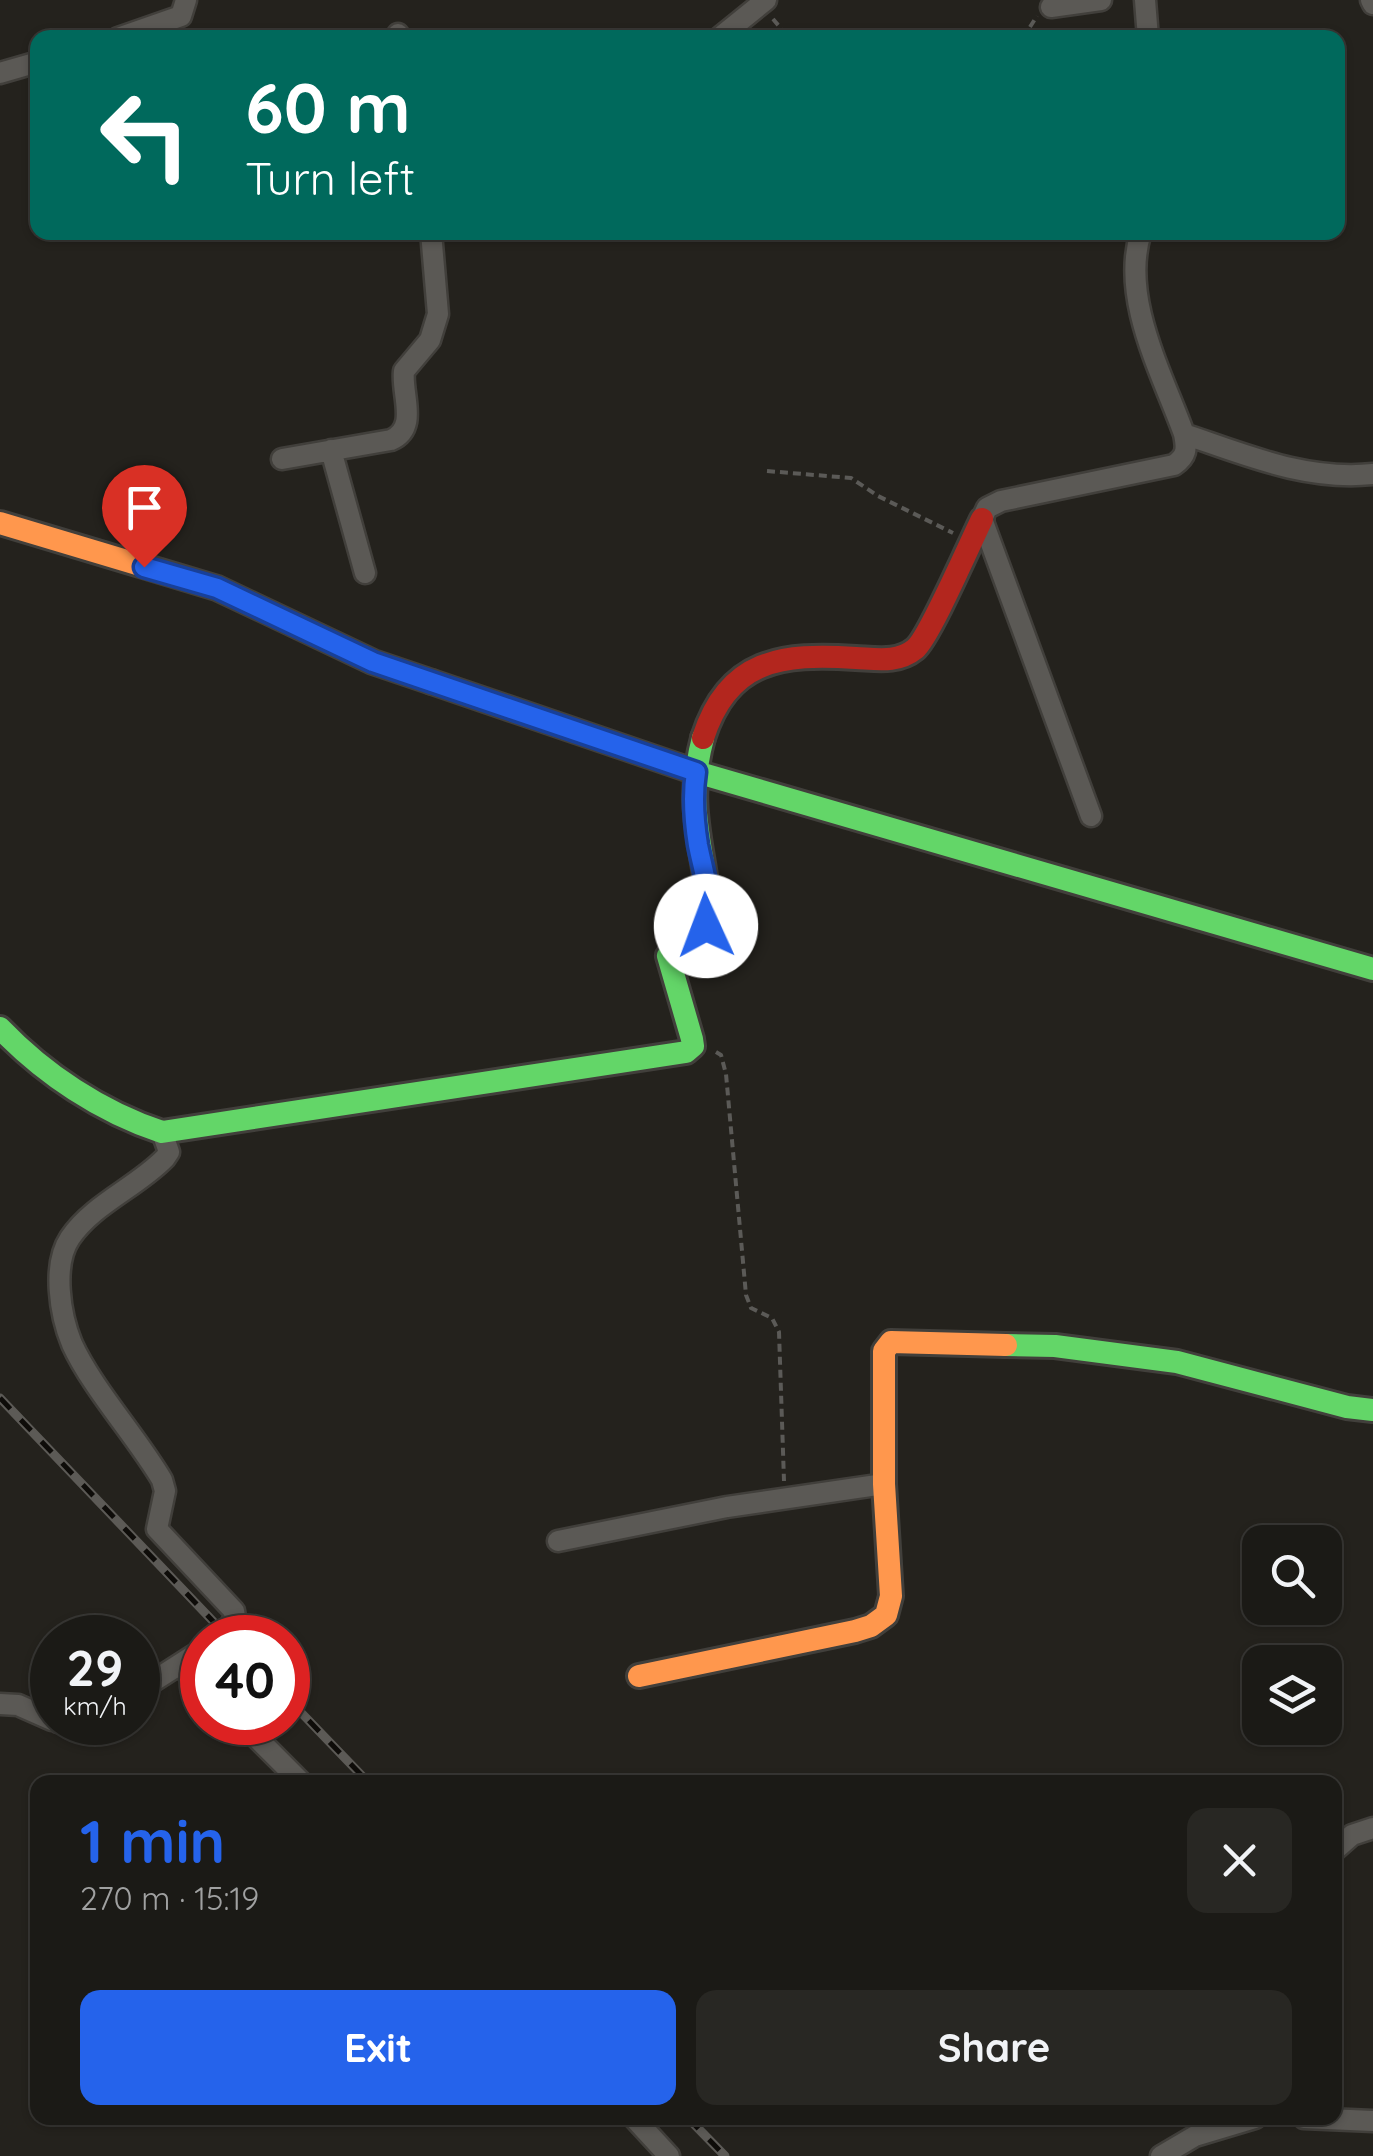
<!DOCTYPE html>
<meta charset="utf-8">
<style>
body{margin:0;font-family:Quicksand,sans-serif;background:#282723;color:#f1f3f6;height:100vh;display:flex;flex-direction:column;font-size:38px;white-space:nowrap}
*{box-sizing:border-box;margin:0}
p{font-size:32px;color:#a0a1a1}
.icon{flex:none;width:55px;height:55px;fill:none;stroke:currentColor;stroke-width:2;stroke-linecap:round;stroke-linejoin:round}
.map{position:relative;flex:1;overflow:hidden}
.sheet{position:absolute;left:30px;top:1775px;width:1312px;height:350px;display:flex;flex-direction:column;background:#1b1a16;border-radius:20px;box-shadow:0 2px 8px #0004,0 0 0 2px #393835}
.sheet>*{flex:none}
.top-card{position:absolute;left:30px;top:30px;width:1315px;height:210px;border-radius:20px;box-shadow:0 2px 8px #0004,0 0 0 2px #393835;background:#00695c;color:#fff;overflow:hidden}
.controls{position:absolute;left:1242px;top:1525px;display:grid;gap:20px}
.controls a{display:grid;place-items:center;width:100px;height:100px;border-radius:20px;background:#1b1a16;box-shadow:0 2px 8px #0004,0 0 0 2px #393835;font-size:50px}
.speed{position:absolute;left:30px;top:1615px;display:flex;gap:20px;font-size:50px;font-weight:700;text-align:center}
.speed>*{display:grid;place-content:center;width:130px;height:130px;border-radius:50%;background:#1b1a16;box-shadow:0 2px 8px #0004,0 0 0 2px #393835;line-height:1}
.speed small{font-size:25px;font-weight:400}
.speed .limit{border:15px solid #d22;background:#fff;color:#111}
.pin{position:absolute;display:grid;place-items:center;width:85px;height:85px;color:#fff;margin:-102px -42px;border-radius:50% 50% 50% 0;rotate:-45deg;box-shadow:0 0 10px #0007}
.pin .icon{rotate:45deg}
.me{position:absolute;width:110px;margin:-55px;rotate:358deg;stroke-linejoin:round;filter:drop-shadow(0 0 8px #0008)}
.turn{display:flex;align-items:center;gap:35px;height:210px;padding:0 50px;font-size:45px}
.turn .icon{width:130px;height:130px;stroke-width:2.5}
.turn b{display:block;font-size:70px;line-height:85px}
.round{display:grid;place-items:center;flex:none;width:105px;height:105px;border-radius:20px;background:#282723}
.head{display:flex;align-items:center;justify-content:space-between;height:170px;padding:0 50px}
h1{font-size:60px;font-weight:700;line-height:75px;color:#2563eb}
.button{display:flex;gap:20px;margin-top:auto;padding:20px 50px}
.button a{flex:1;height:115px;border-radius:20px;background:#2563eb;color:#fff;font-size:40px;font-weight:700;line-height:115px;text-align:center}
.button a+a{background:#282723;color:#f1f3f6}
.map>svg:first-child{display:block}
</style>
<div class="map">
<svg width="1373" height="2156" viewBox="0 0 1373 2156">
<rect width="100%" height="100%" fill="#24221d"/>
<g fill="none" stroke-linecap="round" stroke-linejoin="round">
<!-- street casing -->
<g stroke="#413f3b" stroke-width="25">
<path id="street" d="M1145,0l3,38
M1371,0l2,4
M1051,7l50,-7
M398,34v4
M118,38l63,-22 5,-16
M719,38l47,-38
M0,73l38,-11
M1184,434c62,21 122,47 189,40
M331,450l34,123
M282,459l109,-19c28,-12 10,-46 13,-69l26,-31 8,-26 -7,-82
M1091,816l-109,-297 5,-11 14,-7 173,-36c13,-9 13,-16 10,-31 -22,-61 -64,-136 -43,-202
M162,1132l7,20 -4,6c-28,29 -72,46 -95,80 -18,27 -10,77 2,106 20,44 64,92 90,136l3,11 -8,38 77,82 1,6 -6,11
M558,1541l169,-34 157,-23
M179,1665l23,21
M138,1691l64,-41
M0,1704l18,1 34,15
M58,1722l14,3 15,-3
M241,1722l60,60
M1335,1850l17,-15 21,-7
M634,2118l35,38
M1304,2118l69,3
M1161,2156l34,-20 60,-18"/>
</g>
<!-- fast casing -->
<g stroke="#413f3b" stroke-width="28">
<path id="fast" d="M432,682l264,90 677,197
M0,1028c44,46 101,84 162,104l524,-80 7,-6 -1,-7 -24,-83 34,-27 8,-13c-5,-67 -26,-108 -7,-178
M1006,1345l49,1 122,16 170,45 26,3"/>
</g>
<!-- slow casing -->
<g stroke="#413f3b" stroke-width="28">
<path id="slow" d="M0,523l217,65 156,74 59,20
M639,1676l216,-45 16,-5 15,-11 5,-19 -7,-112v-133l7,-9 115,3"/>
</g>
<!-- jam casing -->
<g stroke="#413f3b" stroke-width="28">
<path id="jam" d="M703,738c25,-79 79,-85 153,-80 21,1 42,5 59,-9 14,-11 56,-108 67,-130"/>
</g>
<!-- path -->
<path stroke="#5b5a57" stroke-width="4" stroke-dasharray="8 5" stroke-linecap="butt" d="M773,19l16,19
M1023,38l14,-22
M767,471l84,7 27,18 75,37
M716,1052l5,3 5,19 20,221 5,13 21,10 7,14 5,149"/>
<!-- street -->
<use href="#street" stroke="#5b5955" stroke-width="20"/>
<!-- fast -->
<use href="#fast" stroke="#63d668" stroke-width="22"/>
<!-- slow -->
<use href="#slow" stroke="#ff974d" stroke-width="22"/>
<!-- jam -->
<use href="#jam" stroke="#b3261e" stroke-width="22"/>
<!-- rail casing -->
<g stroke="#5c5a56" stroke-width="9">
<path id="rail" d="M0,1398l229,240
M288,1699l80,83
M688,2118l37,38"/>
</g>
<!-- rail -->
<use href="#rail" stroke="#0e0c09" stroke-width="5" stroke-dasharray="15" stroke-linecap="butt"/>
</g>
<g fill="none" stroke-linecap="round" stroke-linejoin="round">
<!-- route casing -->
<g stroke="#184099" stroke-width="25">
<path id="route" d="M144,567l73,21 156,74 323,110c-4,25 -2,48 2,73 5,26 16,56 8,81"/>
</g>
<!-- route -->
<use href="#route" stroke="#2563eb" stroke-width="18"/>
</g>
</svg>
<div class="controls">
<a><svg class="icon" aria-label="search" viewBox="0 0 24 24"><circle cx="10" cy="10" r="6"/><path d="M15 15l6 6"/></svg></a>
<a><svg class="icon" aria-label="layers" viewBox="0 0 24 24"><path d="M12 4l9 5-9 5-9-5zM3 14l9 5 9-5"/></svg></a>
</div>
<div class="speed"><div>29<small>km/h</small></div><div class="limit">40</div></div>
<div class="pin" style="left:144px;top:567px;background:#d93025"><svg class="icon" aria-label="arrive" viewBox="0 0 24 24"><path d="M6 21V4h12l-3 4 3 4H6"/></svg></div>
<svg class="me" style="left:706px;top:926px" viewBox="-20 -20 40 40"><circle r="19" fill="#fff"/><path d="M0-13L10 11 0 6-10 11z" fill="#2563eb"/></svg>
<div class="top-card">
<div class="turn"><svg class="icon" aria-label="left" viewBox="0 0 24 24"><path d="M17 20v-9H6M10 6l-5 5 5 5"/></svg><div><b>60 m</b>Turn left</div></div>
</div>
<section class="sheet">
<div class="head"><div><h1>1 min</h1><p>270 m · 15:19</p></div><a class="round"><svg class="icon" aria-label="close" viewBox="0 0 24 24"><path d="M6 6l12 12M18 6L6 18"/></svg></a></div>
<div class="button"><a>Exit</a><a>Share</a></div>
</section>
</div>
